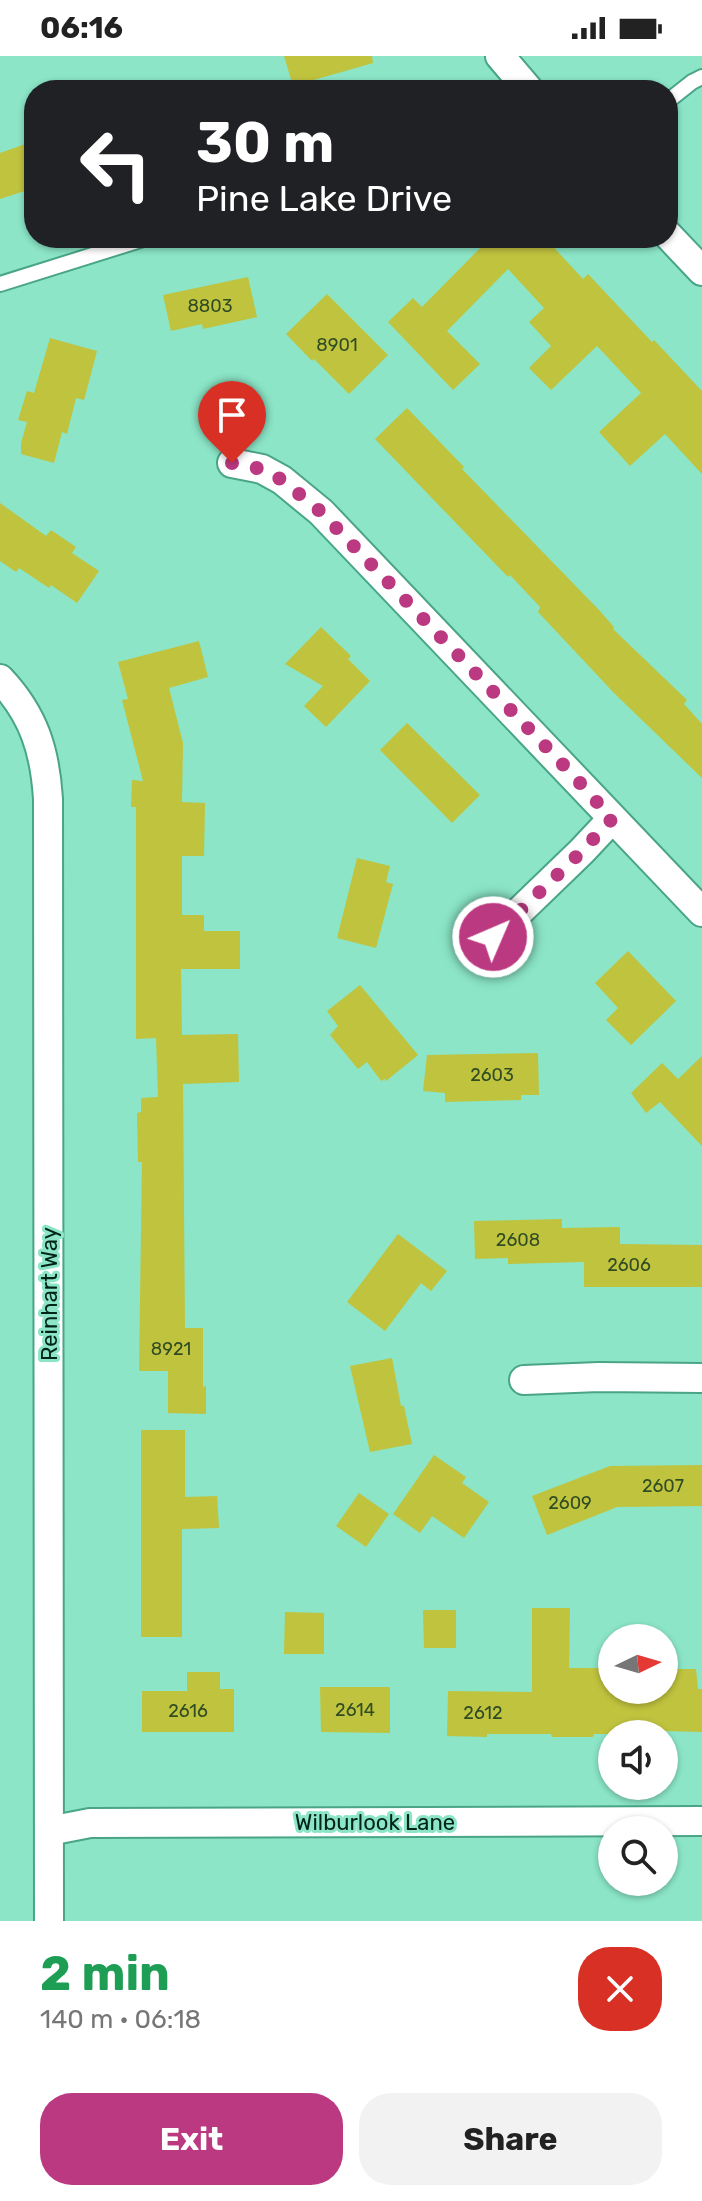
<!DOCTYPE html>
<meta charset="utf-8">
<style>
body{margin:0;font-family:Rubik,sans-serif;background:#f2f2f2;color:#222;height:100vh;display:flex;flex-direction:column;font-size:30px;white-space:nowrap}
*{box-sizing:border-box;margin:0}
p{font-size:26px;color:#767676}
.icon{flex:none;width:44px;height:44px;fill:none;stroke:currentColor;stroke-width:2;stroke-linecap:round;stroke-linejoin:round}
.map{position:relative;height:1865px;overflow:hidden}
.side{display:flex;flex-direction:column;background:#fff;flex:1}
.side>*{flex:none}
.banner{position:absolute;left:24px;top:24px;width:654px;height:168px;border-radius:32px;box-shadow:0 2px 6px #0004;background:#202124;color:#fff;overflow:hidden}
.needle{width:52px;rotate:85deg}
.controls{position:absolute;left:598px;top:1568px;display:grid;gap:16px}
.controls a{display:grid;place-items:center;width:80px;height:80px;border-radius:50%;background:#fff;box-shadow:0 2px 6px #0004;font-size:40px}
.pin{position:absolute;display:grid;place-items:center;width:68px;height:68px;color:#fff;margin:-82px -34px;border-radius:50% 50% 50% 0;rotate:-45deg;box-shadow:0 0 8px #0007}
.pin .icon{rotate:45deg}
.me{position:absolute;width:88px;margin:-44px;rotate:45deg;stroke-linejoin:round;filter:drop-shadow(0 0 6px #0008)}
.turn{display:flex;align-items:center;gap:28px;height:168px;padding:0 40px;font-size:36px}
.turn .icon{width:104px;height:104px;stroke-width:2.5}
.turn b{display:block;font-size:56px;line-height:68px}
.round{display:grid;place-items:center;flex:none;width:84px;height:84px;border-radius:32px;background:#f2f2f2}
.headline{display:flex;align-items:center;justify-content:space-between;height:136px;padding:0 40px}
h1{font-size:48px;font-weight:700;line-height:60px;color:#1e9e55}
.button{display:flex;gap:16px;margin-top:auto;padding:16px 40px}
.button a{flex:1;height:92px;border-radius:32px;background:#bb3981;color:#fff;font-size:32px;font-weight:700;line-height:92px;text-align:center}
.button a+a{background:#f2f2f2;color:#222}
.status{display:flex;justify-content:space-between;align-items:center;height:56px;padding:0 40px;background:#fff;direction:ltr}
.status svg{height:22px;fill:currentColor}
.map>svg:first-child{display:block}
</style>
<div class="status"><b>06:16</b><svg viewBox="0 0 49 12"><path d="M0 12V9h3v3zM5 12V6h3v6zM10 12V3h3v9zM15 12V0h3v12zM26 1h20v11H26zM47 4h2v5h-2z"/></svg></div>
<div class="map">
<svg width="702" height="1865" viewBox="0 0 702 1865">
<rect width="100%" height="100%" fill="#8be5c6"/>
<!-- building -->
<path fill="#c0c33e" d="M284,0h88l1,7 -80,23z
M34,85v47l-34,11v-46z
M490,182h55l38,41 5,-5 64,68 2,-2 48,51v83l-37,-40 -35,32 -31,-34 42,-39 -44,-47 -46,44 -22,-22 22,-22 -22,-24 15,-14 -36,-39 -61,62 33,33 -27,26 -65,-68 25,-24 9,9z
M248,221l9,40 -54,12 -1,-5 -31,7 -8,-36z
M327,238l61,61 -39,39 -35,-35 -2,2 -26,-27z
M50,282l47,13 -13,49 -8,-2 -9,36 -5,-2 -8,31 -33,-9v-11l6,-21 -9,-2 9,-29 7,2z
M407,352l57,59 -2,2 137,141 15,17 -1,2 74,71 -3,4 18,20v54l-88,-85 -76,-81 2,-5 -30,-32 -2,2 -133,-138z
M0,447l46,33 5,-6 25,17 -4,6 27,18 -22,32 -26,-18 -2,3 -30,-20 -3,4 -16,-11z
M321,571l30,29 -3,3 22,22 -44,46 -22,-21 19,-20 -38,-22z
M199,585l9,36 -39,11 14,55 -1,59 23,1 -1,53h-22v59h22v16h36v38h-59l1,66 56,-1 1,48 -56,2 2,244h18v59l3,-1v28l-38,-1v-42h-29l3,-209h-4l-1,-49 4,-1v-14l17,-1 -2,-59 -20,1v-232h-5l1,-27 11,1 -21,-81 6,-1 -10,-37z
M407,667l73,72 -28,28 -72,-73z
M357,802l33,8 -4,16 7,2 -17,64 -39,-10z
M628,895l48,50 -45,44 -25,-25 12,-12 -23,-25z
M360,929l58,70 -32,26 -1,-2 -4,2 -14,-19 -9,7 -28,-34 8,-9 -11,-15z
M538,997l1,42h-18v5l-76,2v-9l-22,-2 4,-36z
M702,1000v90l-42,-44 -14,11 -15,-20 31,-30 16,16z
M562,1163v9l58,-1v17l82,1v42h-118v-25l-76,2v-6l-33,1 -1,-38z
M398,1178l49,37 -16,20 -10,-8 -36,48 -38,-29z
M392,1302l9,48h3l8,38 -42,8 -20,-86z
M141,1374h44v67l32,-1 2,32 -37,1v108h-41z
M434,1399l32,22 -4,6 27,19 -25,36 -32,-22 -12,17 -27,-19z
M702,1409v41l-85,1 -70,28 -15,-39 78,-30z
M359,1437l30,21 -23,33 -30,-21z
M532,1552h38l-1,60h43v22h52v-21h32l2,20h4v43l-74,-2v4h-34l-1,3h-41l-1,-3h-64v3l-40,-1 1,-45 84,1z
M423,1554h33v38h-32z
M285,1556l39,1v41h-40z
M187,1616h33v17h14v43h-92v-41h45z
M320,1631h70v46l-69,-1z"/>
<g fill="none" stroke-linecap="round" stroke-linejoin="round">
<!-- service casing -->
<g stroke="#49a488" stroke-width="18">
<path id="service" d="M668,45l24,-19 10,-5
M0,228l147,-46"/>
</g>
<!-- minor casing -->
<g stroke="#49a488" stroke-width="32">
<path id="minor" d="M500,0l29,34
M668,179l34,36
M232,407l30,6 20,11 39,32 381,400
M0,623c34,36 45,72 48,120l1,1122
M493,881l89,-86 30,-32
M524,1324l75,-3 103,1
M49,1775l41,-8 612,-2"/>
</g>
<!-- service -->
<use href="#service" stroke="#fff" stroke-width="14"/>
<!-- minor -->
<use href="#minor" stroke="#fff" stroke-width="28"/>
</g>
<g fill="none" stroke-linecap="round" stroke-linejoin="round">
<!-- route -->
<path stroke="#bb3981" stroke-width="14" stroke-dasharray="0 25.2" d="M232,407l30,6 20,11 39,32 251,262 40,45 -30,32 -89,86"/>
</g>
<g text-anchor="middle" stroke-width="6" stroke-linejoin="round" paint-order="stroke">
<!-- number labels -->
<g font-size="18" fill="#304c23">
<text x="210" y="256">8803</text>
<text x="337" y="295">8901</text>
<text x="492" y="1025">2603</text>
<text x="518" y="1190">2608</text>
<text x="629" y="1215">2606</text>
<text x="171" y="1299">8921</text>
<text x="663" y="1436">2607</text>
<text x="570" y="1453">2609</text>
<text x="355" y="1660">2614</text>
<text x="188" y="1661">2616</text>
<text x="483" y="1663">2612</text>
</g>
<!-- street labels -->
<g font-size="22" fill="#00241a" stroke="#8be5c6">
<text transform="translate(49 1238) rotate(-90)" y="8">Reinhart Way</text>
<text x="375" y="1774">Wilburlook Lane</text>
</g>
</g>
</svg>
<div class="controls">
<a><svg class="needle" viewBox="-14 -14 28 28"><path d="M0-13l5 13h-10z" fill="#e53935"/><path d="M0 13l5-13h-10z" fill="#767676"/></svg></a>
<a><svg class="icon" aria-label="sound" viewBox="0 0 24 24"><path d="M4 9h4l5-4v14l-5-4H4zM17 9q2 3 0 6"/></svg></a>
<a><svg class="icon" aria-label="search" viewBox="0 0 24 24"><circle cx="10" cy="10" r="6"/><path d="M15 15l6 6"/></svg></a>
</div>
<div class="pin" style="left:232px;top:407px;background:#d93025"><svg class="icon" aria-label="arrive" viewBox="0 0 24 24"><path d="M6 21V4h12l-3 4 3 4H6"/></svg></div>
<svg class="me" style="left:493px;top:881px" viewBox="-20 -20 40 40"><circle r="17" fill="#bb3981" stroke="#fff" stroke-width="3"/><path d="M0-11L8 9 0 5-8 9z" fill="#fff"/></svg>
<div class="banner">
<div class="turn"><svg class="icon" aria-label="left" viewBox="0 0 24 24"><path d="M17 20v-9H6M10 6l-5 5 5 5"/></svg><div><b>30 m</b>Pine Lake Drive</div></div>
</div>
</div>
<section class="side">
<div class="headline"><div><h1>2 min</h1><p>140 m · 06:18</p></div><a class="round" style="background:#d93025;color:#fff"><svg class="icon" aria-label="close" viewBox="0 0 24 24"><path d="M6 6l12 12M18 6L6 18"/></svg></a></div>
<div class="button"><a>Exit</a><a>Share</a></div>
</section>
